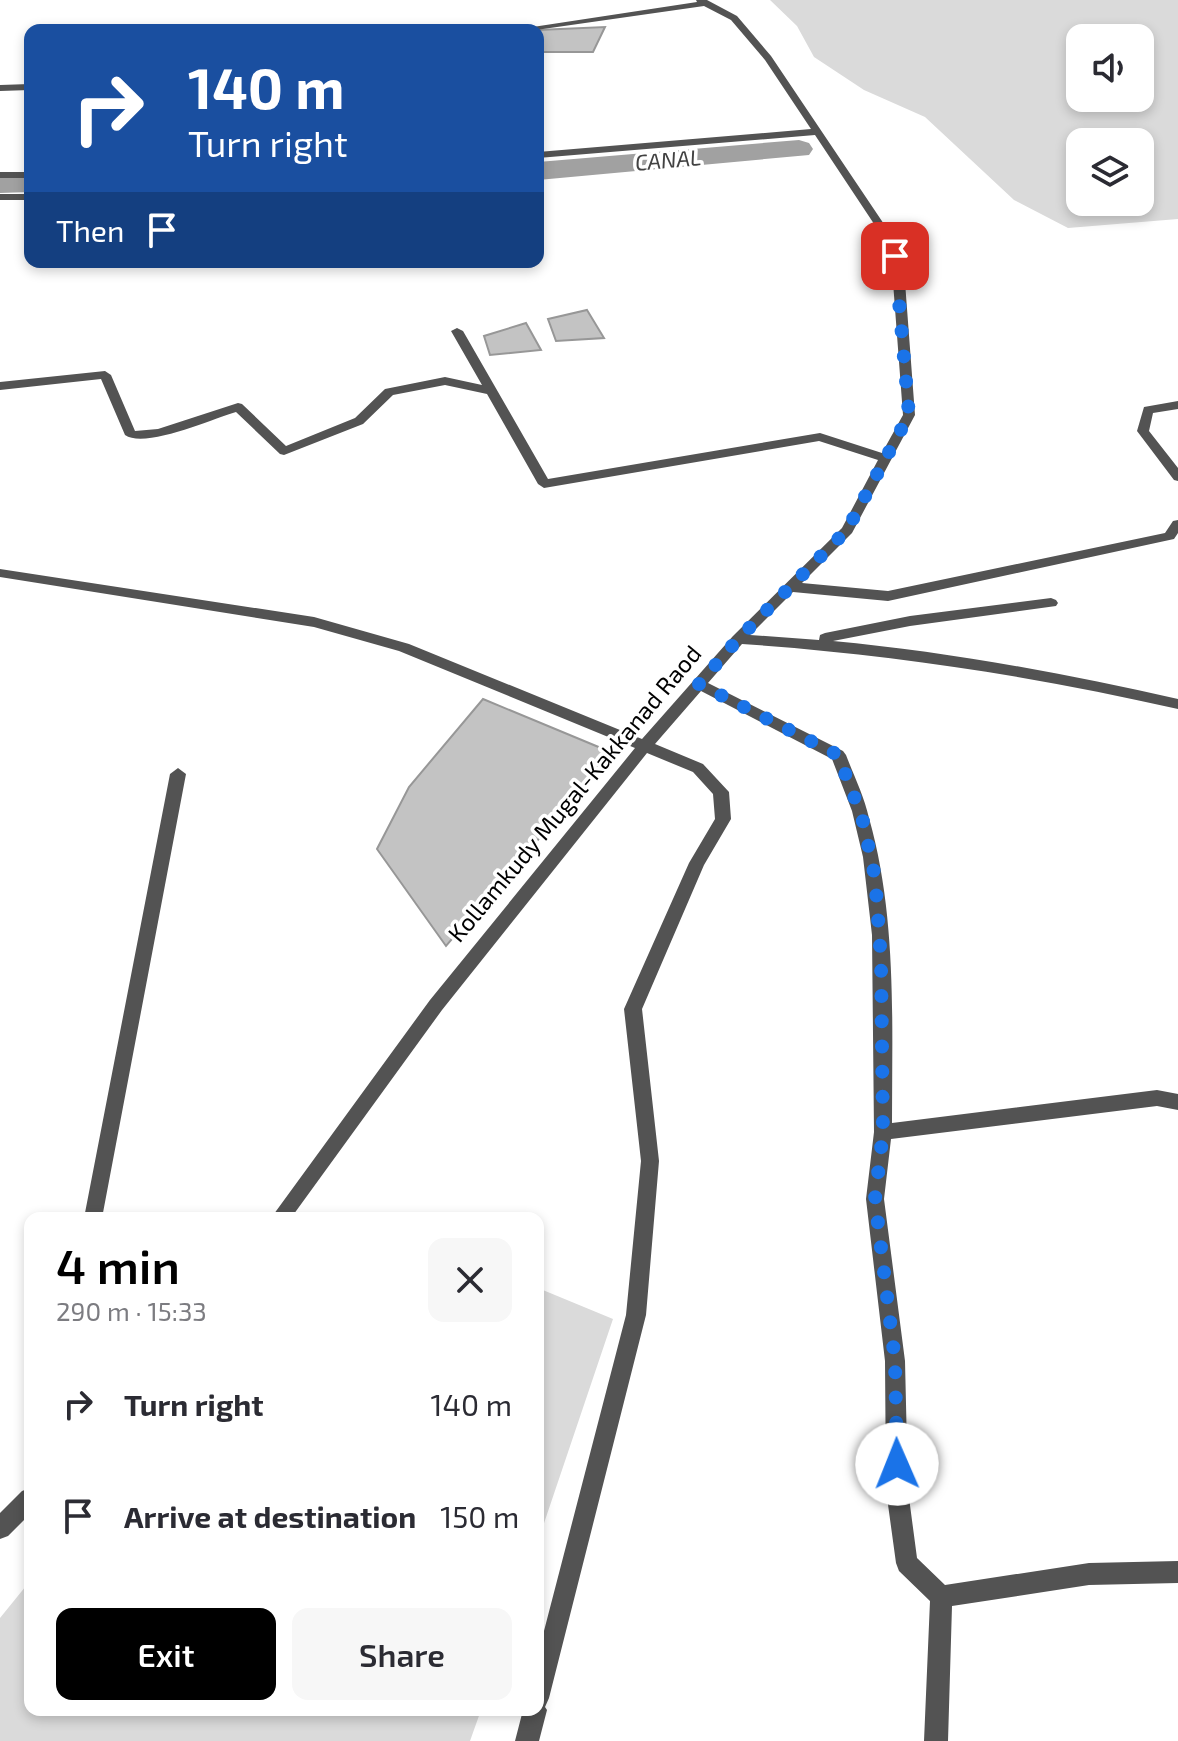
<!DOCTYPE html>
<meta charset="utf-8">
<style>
body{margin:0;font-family:"Exo 2",sans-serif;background:#f7f7f7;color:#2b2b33;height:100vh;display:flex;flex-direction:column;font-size:30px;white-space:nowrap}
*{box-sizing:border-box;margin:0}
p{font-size:26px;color:#7c7c81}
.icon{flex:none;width:44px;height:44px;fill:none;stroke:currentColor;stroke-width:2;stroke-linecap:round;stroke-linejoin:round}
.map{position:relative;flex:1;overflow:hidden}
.details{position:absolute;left:24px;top:1212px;width:520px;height:504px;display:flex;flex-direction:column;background:#fff;border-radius:16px;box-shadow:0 4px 12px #0003}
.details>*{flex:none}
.top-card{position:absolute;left:24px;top:24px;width:520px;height:244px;border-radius:16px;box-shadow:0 4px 12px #0003;background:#1a4fa0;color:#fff;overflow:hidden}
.tools{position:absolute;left:1066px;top:24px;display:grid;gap:16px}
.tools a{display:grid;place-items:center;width:88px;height:88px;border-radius:16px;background:#fff;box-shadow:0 4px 12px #0003;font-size:40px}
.pin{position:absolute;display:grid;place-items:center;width:68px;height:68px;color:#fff;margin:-34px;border-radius:16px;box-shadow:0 4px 12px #0006}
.me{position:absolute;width:88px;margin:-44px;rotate:359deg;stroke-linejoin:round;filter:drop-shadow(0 0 6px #0008)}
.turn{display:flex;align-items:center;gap:28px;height:168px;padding:0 32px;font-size:36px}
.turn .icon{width:104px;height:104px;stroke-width:2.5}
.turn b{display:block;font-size:56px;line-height:68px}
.then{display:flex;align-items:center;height:76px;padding:0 32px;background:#0003;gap:16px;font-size:30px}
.round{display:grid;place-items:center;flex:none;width:84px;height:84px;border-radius:16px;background:#f7f7f7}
.overview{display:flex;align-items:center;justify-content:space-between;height:136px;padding:0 32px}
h1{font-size:48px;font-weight:600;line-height:60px;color:#000}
.primary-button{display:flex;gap:16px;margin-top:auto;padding:16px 32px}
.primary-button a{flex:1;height:92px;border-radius:16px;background:#000;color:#fff;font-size:32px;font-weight:600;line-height:92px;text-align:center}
.primary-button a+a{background:#f7f7f7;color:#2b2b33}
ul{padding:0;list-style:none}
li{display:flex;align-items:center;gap:24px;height:112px;padding:0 32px}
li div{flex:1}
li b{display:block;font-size:30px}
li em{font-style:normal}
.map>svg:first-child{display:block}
</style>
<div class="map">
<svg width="1178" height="1741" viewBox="0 0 1178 1741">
<rect width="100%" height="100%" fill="#fff"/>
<!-- green -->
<path fill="#dadada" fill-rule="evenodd" d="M770,0h408v219l-110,9 -54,-28 -89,-83 -61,-27 -50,-33 -17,-31zM1140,38v60h-60v-60zM1080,142h60v60h-60z
M538,1288l75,31 -75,222z
M30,1581v129h451l-11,31h-470v-123z"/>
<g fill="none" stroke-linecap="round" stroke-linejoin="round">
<!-- canal -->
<path fill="#a1a1a1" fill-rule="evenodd" d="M799,140l10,3 4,6 -4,6 -271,25v-18z
M30,174v18l-30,1v-18z"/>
</g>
<!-- building -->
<path fill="#c3c3c3" stroke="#979797" stroke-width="2" d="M605,27l-12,25h-55v-22z
M587,310l17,28 -48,3 -8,-22z
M526,323l15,27 -51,5 -6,-19z
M483,699l130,54 -167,193 -69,-97 32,-62z"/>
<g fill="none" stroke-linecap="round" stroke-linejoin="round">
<!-- minor -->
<path fill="#535353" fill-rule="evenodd" d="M696,0h11l30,16 34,40 127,189 7,37 10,133 -63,118 -50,50 86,8 277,-58 8,-12 5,-1v13l-4,6 -286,62 -95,-9 -43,43 69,5 1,-5 5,-2 85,-17 141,-18 5,2 2,3 -2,3 -146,20 -77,15c116,11 231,32 345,58v10c-144,-33 -289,-55 -436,-65l-34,39 135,68 3,4c8,21 18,41 23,63 28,99 23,203 23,305l265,-33 21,4v16l-21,-4 -266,33 -7,60 21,162 3,129 9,68 28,27 144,-22 89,-2v22l-89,2 -137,21 -4,135h-24l6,-140 -31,-30 -3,-8 -10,-73 -1,-129 -19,-162 8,-67 -2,-197 -9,-78 -11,-46 -20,-52 -131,-68 -46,53 48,20 26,28 2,27 -27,46 -62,144 17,152 -13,154 -97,383 -4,9 2,3 -8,31h-24l8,-31h15v-56l88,-339 15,-154 -17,-152 65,-146 26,-44 -2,-25 -20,-22 -46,-19 -205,257 -151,208h-20l159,-218 205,-252 -236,-97 -85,-24 -314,-50v-8l314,48 95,27 233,95 91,-103 109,-108 36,-68 -59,-19 -275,47 -6,-4 -51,-90 -42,-9 -52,10 -30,29 -79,31 -4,-1 -44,-42c-24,7 -91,37 -111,23l-24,-56 -101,11v-8l105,-11 6,4 24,56 23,-2 80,-26 4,1 44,42 69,-28 30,-29 60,-12 37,8 -31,-54 6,-3 6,3 85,148 272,-46 62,20 21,-38 -10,-133 -5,-37 -73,-110 -277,23v-6l273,-23 -46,-69 -34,-40 -27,-14 -168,24h-23l184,-28z
M30,84v6l-30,1v-6z
M0,172h30v6h-30z
M0,194h30v6h-30z
M1178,401v8l-25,4 -4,18 29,37v13l-4,-1 -37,-49 7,-24z
M178,768l8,6 -84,444h-18l86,-444z
M30,1488v26l-22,22 -8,3v-26l22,-22z"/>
</g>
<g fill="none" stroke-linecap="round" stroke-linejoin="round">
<!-- route -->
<path stroke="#1a73e8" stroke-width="14" stroke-dasharray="0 25.2" d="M895,256l14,159 -62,115 -109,109 -39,45 139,71 24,62 13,60 6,82 2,173 -8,67 20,162 2,103"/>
</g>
<g text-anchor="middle" stroke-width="7" stroke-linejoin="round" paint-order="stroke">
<!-- far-water labels -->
<g font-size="22" font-style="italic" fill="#424242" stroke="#fff">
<text transform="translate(668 160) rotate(-5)" y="8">CANAL</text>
</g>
<!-- street labels -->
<g font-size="24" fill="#000" stroke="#fff">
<text transform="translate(575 794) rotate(-50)" y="8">Kollamkudy Mugal-Kakkanad Raod</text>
</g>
</g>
</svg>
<div class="tools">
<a><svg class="icon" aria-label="sound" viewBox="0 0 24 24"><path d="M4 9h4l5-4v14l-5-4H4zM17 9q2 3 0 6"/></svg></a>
<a><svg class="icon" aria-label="layers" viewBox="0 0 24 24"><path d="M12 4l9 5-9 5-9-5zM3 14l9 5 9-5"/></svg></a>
</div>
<div class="pin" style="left:895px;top:256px;background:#d93025"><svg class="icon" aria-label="arrive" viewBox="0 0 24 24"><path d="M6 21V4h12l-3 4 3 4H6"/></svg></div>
<svg class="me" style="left:897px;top:1464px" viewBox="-20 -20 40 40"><circle r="19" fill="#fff"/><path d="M0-13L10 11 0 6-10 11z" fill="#1a73e8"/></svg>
<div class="top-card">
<div class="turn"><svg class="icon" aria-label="right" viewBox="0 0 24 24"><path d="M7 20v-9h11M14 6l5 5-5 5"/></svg><div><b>140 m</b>Turn right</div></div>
<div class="then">Then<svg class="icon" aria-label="arrive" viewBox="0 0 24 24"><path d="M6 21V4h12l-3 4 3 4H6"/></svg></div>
</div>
<section class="details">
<div class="overview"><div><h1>4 min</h1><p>290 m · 15:33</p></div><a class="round"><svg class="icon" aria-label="close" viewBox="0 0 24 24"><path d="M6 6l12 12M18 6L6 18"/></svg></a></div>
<ul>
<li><svg class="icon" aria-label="right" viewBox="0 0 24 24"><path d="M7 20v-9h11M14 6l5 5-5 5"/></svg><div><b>Turn right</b></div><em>140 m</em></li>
<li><svg class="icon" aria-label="arrive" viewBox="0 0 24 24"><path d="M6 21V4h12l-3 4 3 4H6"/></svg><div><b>Arrive at destination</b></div><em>150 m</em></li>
</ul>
<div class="primary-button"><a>Exit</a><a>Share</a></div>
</section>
</div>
